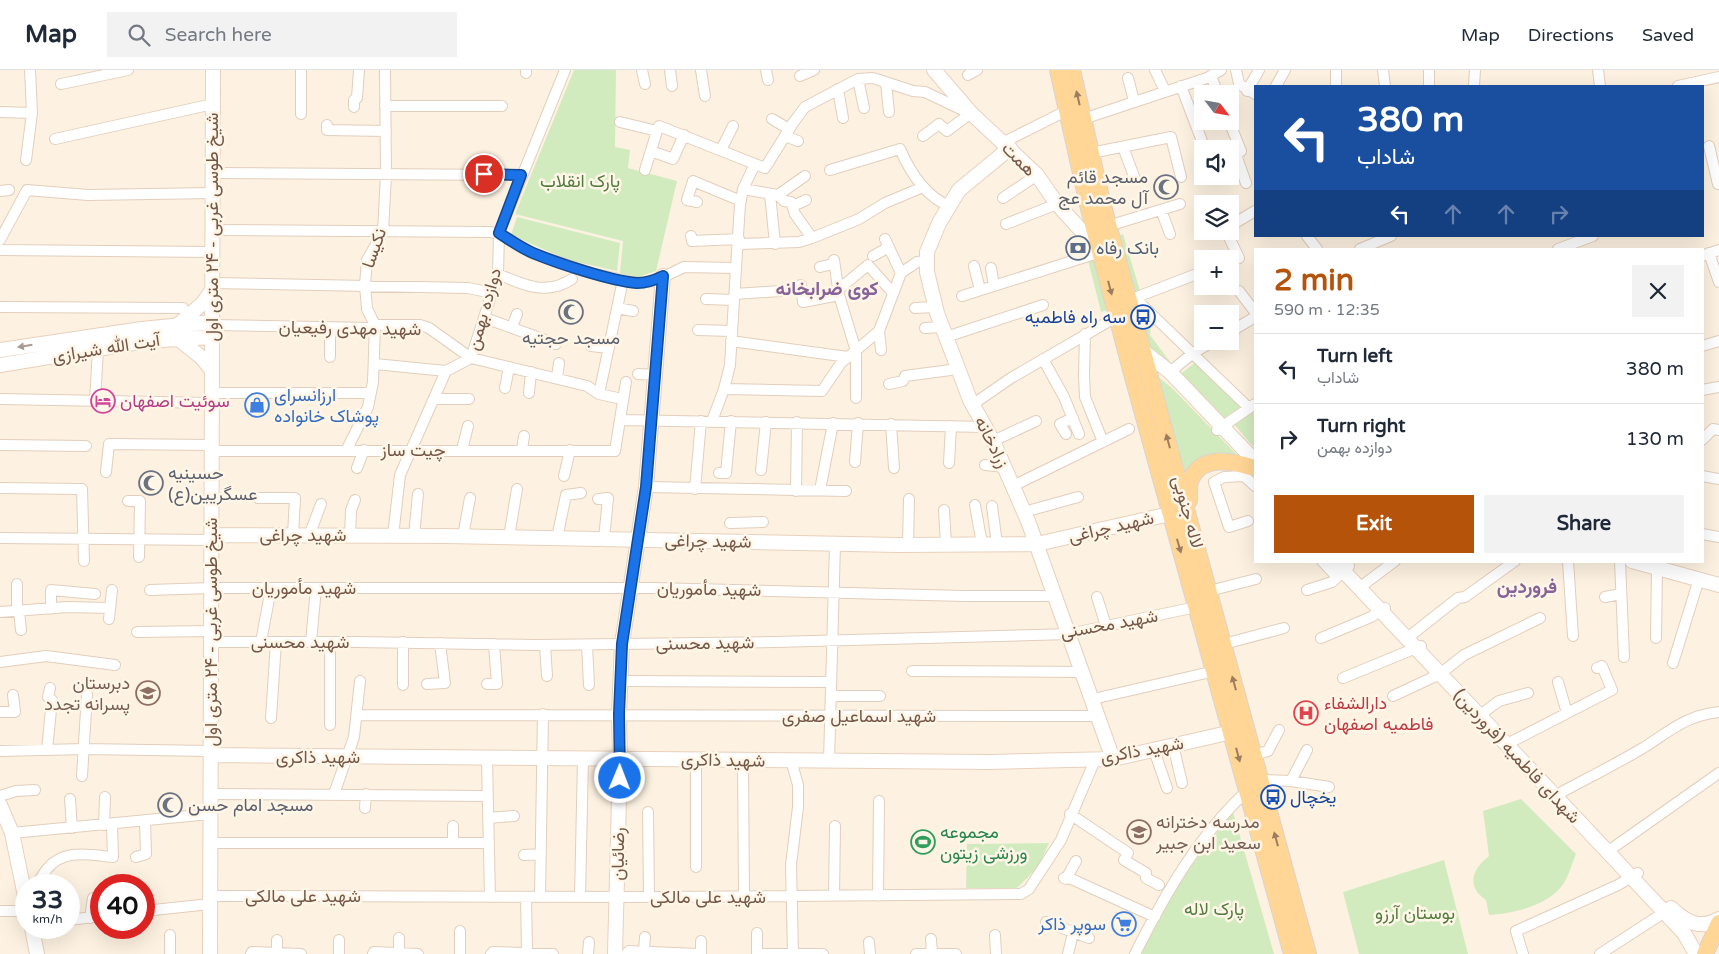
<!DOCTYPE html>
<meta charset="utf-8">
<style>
body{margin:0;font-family:"Varela Round",Vazirmatn,sans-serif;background:#f2f2f3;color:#1f2937;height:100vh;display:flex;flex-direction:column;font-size:19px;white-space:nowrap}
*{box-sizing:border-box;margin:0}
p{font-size:16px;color:#747a83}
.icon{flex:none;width:28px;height:28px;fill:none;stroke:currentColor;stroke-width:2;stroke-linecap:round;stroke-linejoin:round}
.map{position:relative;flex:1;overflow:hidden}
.panel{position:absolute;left:1254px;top:178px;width:450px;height:315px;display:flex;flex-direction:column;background:#fff;border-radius:0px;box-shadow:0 5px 20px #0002}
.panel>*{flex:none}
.hud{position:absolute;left:1254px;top:15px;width:450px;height:152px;border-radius:0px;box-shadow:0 5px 20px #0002;background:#1a4fa0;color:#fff;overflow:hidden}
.needle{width:32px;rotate:121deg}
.fabs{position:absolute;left:1194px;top:15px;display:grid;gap:10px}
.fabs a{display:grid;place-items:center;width:45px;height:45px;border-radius:0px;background:#fff;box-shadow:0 5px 20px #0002;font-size:25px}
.speed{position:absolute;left:15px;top:804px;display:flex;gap:10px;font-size:25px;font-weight:700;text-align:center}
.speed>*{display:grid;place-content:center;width:65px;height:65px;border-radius:50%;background:#fff;box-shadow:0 5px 20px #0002;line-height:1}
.speed small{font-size:12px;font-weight:400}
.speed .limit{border:8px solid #d22;background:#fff;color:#111}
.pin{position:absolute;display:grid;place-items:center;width:42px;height:42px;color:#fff;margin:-21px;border:2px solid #fff;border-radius:50%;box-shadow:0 1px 5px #0007}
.me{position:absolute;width:55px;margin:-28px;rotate:1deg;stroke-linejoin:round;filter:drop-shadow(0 0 4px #0008)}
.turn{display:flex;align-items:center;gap:18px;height:105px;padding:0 20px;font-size:22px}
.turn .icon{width:65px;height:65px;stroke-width:2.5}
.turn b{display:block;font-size:35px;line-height:42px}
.lanes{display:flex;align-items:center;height:48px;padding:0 20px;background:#0003;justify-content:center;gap:25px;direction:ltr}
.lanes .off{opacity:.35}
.round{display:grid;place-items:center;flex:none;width:52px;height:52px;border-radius:0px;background:#f2f2f3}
.overview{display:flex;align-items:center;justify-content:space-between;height:85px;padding:0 20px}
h1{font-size:30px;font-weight:700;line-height:38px;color:#b45309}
.cta{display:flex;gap:10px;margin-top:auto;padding:10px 20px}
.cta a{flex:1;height:58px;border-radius:0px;background:#b45309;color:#fff;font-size:20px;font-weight:700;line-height:58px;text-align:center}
.cta a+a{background:#f2f2f3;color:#1f2937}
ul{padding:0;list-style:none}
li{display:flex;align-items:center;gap:15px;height:70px;padding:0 20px;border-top:1px solid #e0e1e3}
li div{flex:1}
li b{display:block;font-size:19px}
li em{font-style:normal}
header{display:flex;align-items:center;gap:30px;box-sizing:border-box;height:70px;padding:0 25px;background:#fff;border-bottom:1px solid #e0e1e3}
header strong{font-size:24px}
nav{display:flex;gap:28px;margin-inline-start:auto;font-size:18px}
.search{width:350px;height:45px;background:#f2f2f3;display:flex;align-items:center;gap:12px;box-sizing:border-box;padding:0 18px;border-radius:0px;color:#747a83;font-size:19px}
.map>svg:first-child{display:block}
</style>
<header>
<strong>Map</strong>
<div class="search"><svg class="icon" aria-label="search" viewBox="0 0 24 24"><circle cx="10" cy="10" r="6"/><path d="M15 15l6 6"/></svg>Search here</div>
<nav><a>Map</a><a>Directions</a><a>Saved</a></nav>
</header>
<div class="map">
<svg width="1719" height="884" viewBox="0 0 1719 884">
<rect width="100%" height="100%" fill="#fdf2e1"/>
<!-- green -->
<path fill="#d1ebbf" d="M574,0h42l-1,77 15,3 -2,18 49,13 -21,90 -18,6 -18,-4 3,-32 -108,-27z
M517,147l103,26 -3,28 -49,-11 -57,-25z
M1123,164l17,57 -8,3 -17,-57z
M1097,188l13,51 -9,3 -13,-52z
M1134,234l6,2 11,18 -1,11 21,28 -5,4 -19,-18z
M1196,292l46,44 -18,12 -45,-43z
M1157,306l15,12 67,69 -14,-1 -39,31z
M1255,340v39l-21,-25z
M1521,729l55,55c-4,9 -7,21 -12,29 -14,22 -51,31 -75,32l-3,-15c-21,-14 -13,-32 3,-44l-6,-45z
M1233,742l41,142h-134l33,-65z
M1049,773l-11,24 -21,21h-51l1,-44z
M1444,790l24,94h-109l-16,-62z"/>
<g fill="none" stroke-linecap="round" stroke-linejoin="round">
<!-- street casing -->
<g stroke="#e2cebc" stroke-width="12">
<path id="street" d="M642,0l3,14
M670,0l2,16
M701,0l4,26
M766,0l2,10
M1155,0l10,21
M1236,0l3,14 16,10
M1383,0l2,16
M1429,0v16
M1598,0l2,16
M526,3v-3
M968,5l9,-5
M800,6l14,-6
M1211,6l7,18
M1128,8l6,23
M858,9l6,29
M886,13l3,29
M61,14l67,-14
M1181,16l24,63
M1276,16l9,-16
M1336,16v-16
M1474,16l1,-16
M1678,16l41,-9
M838,19l5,29
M1247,21l12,-21
M385,36h117
M354,37v-7l3,-2 2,-28
M0,42l32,1
M301,44v-44
M772,49l17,10
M1083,49l124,-41 14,-8
M1229,51l12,30 -5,4 10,28
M620,52l37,9 2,-5 106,42 28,-45 12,-16 53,-28 15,-1 40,13 12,1 44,21
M327,55v5l59,1
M785,66l13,5
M923,66l16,-12 8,7 24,-18
M55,69l158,-35
M1004,72l64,-32
M1709,76l9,38
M1123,77l12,32
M721,80l12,-24
M651,81l22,8 11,-24
M1091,83l80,-16 10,40
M26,90l6,-47 -2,-43
M645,100l12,-39
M830,100l70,-21c10,23 25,47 49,57
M212,103l309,2
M743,119l35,6 6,6 7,1 4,12 17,24
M0,121l9,-1
M770,124l5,50
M778,125l27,-19
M1003,128l34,-23
M697,132l-10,-2 6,-19 48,20
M793,136l13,-6
M1161,140l9,24
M1006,154l51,-20
M1108,156l72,-22
M1230,156l25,-15
M212,160l277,2 10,1 33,20 59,20 46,10 18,-2 29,-14 52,1
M1226,161l13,27 -9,4
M691,166l1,5 47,-2
M1307,166l10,13
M885,169l16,34
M0,170l27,-50 61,5 124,-2
M739,174l60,-2 13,-4 47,-19 26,-16 38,-16
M1360,179l31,-13
M1558,179l35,-13
M0,180l212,2
M1709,183l10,29
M873,186l16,-9
M1702,186l17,-6
M834,190l5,35 17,56v47
M974,196l6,24
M820,197l13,-3
M991,198l3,18
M498,204c25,11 49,22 74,5
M212,213l256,5 24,5
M839,219l29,-24 25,28
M1239,221l16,21
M735,224l46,-3 20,-6 2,17 36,-7
M962,226l139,-44
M706,229l28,1
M1129,230l11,3 109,105
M1129,230l73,-28
M0,237l183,1
M617,238l16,3
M915,238l20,-1
M485,248l71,26
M212,255l158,3 5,-3h45l9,3 42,30 116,28 12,8 23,5
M512,257l5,-13
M925,258l17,-1
M698,260l34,1
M879,261l2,19
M1230,262l25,-15
M1085,264l-1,42 1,21 18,45
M946,267l97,-32
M731,271l117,16
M591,276l18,2
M1702,276l17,-5
M330,287v-29
M1043,289l21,38 15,37
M375,294l71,7
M1170,302l23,-19 21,-12
M638,304l19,1
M557,308l2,-15
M889,314l14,-3 2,-5 53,-7
M505,318l4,-21
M724,319l98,2 19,-28 38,-32 22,-58 16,-11 10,-1
M1702,320l17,-3
M212,323h159
M529,323l2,-21
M599,324l24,-114
M0,329l212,4
M434,329h35
M95,332l3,-53
M972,335l39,-27 107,-62
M621,350l364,7
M712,351l12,-32 6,-24 10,-161 3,-15 12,-25
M891,354l3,44
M1217,360l38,-26
M1066,364l-6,-10 13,-6
M1702,370l11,-11 6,1
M993,371l43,-20
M0,375l86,1
M347,379l21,-42 5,-25 2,-57 -8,-16 -2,-24 2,-25 16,-28 3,-58 -1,-104
M462,380l6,-24
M522,380l2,-14
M212,381h403l11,-69
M855,392l3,-39
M949,393l2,-37
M985,395l20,2
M357,398l7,-18
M761,400l5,-48
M106,402l3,-28 103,1
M719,403h7l5,-52
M564,406l6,-26
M1702,406l17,3
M1013,416l116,-57
M646,417l200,4
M0,418l82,1 2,72
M695,419l6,-68
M820,420l13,-67
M796,421l1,-69
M258,428h37l-2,37
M598,429l10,-1 -4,41
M128,431h12l-1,56
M975,435l7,39
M992,436l5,38
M944,440l2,35
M1024,442l54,-15
M1248,451l-19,6 -15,-45 10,-5 20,-1 11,10
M730,453l33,-1
M1702,464l17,3
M309,466l12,-32
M350,466l1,-26 4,-10
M393,466l7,-61 46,-104 25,-13 27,-84 1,-41 66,-163
M414,466l4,-42
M463,466l7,-38
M509,467l8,-48
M0,468l212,2
M557,468l9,-43 15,-2
M908,475l1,-46
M1322,491l15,16
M1568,491l5,75
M1620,491l4,96
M17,514v27
M1359,518l36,-27
M150,520l61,-2h442l311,8h92
M1307,520l25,-8 17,-16
M1209,521l47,-12
M1097,527l9,29
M1605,527l16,-3
M51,539v-19l44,4
M19,541l2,19
M0,542l68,-5 42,1
M109,549l3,-29
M137,562l74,-1
M1321,568l50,-21 14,-9
M1656,568l1,-70
M1406,569l52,-41 7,-1 50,-36
M211,572h146l179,3 239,-3 294,-8 127,-27
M261,572l10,-54
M311,572l5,-54
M1224,574l60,-16
M545,575l2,31
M587,575l2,40
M0,592l46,-6 69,9
M1673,593l26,-84
M912,601l171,1
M1343,608l78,-32
M621,611l210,1
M1558,612l9,31
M427,614l18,-1 -5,-40
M487,614h10l-3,-40
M403,615v-43
M831,626h49
M1393,626l47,-22 24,-19 76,-37
M1093,629l122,-28
M0,642h15l-2,-17
M1484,642l15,-11 29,-8
M358,645l741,1
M271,648l5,-76
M330,655v-83
M1511,672l101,-52 -10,-24 -5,2
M1173,675l9,38
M47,680l5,-50 -4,-3 2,-9
M1154,680l13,38
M0,681l85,-2 126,2
M1254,685l14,-4 11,-21
M487,689l3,138
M743,690l1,137
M791,690l7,25v22l-7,58 2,88
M829,691l6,-217
M82,706l5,-82
M1261,710l30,1 16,-31
M1291,711l38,6
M1560,723c28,-15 56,-29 83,-45 27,-17 42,-32 76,-36
M210,724l278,2
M334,724l20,-57 6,-56
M0,726l16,-5 19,-1
M70,729l2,29
M365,738l1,-14
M648,742l1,85
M1070,744l58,39 -4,7 22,13v5l13,7
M488,748l26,-2
M104,755l1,-28
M453,756v17
M12,763l198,-19
M210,773h279
M1607,782l112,-79
M524,785l17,-1
M136,787l10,-3 -1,-33
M696,797v-107
M1067,807l88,40
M1064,808l2,1 10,-18
M35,815c5,-4 8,-11 12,-16 17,-21 42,-14 66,-12l-1,-32
M210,826l456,1 355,-3 8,-5 32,-49 34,-80
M834,826l1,-70
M878,826l1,-95
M526,827l1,55
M540,827l3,-183
M580,827l3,-138
M0,841h26
M144,841l66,-7
M90,848l3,-20
M69,850l32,-4
M1046,852l43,16
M757,863v21
M995,865l1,19
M931,869l1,15
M277,870v13
M339,870v14
M869,872l1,12
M644,881l1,-14
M399,882v-14
M170,884v-19
M251,884l1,-2 49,2
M373,884l1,-2 44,2
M460,884v-23
M491,884l2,-2 60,2
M588,884l1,-12
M626,884l3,-3 68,3
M701,884v-13
M759,884h64
M916,884h40
M1068,884l5,-21
M1135,884c30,-60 63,-118 113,-164
M1523,884l-7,-23 102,-46 20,-12
M1600,884l68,-44"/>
</g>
<!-- secondary casing -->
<g stroke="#e9d0bc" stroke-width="16">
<path id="secondary" d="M934,0l37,43 66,62 20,29 43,47
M1010,78l-51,42 -20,33 -12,29v20l10,41 33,87 23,41 35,80 85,238
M178,255l25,-22 9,-13
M176,267l25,20 11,13
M0,280l142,-21 70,-7
M1143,281l27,21 85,89
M0,295l146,-24 66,-4
M212,465l234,1 452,9 139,-1 133,-30
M1334,491l350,372 12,21
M1632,491l87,24
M211,685l779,7 123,-3 119,-27
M0,735l12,28 14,68
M1671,838c15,14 29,22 48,11
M32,858l5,26
M210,884l3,-884
M615,884l5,-195 -1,-45 3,-70 24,-157 17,-211"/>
</g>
<!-- primary casing -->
<g stroke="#dbd3cf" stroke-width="18">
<path id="primary" d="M1058,0l31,139 42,161 161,584
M1072,0l31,136 205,748
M1189,431c0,-7 -1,-18 3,-24 12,-22 39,-16 59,-10
M1705,884l14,-31"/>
</g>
<!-- street -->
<use href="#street" stroke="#fff" stroke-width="10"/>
<!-- secondary -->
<use href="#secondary" stroke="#fff" stroke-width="14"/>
<!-- primary -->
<use href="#primary" stroke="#ffd696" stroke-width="16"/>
</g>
<!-- one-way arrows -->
<defs><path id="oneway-solid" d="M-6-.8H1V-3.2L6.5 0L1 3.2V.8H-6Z" transform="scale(1.25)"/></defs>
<g fill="#9e7d5f">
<use href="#oneway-solid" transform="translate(1078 28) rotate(-103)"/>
<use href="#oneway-solid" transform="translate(1110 218) rotate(75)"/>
<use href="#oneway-solid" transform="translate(1168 371) rotate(-105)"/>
<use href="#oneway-solid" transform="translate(1179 476) rotate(74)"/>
<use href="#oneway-solid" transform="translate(1234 613) rotate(-105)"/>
<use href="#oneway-solid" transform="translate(1238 685) rotate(75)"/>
<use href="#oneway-solid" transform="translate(1276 769) rotate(-105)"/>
</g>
<use fill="#ac9a91" href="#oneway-solid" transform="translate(25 276) rotate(171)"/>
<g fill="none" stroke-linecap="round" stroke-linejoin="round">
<!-- route casing -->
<g stroke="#114b97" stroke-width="12">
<path id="route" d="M484,104l37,1 -22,58c11,7 22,15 34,20 24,10 78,28 104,30 9,0 18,-3 26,-7l-17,211 -24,157 -3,70 1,64"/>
</g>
<!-- route -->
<use href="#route" stroke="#1a73e8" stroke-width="9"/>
</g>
<!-- icons -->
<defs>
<g id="mosque-ring" transform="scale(1.25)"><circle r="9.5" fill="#fff6e8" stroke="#6b7280" stroke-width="1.5"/><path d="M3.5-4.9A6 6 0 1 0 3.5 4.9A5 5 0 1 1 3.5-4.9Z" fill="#6b7280"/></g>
<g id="bank-ring" transform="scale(1.25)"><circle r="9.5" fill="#fff6e8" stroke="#5c6f8a" stroke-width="1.5"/><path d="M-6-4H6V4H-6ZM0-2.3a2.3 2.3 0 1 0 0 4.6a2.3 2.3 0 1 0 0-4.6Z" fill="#5c6f8a"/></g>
<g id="bus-ring" transform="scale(1.25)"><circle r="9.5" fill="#fff6e8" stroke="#1a4fb4" stroke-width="1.5"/><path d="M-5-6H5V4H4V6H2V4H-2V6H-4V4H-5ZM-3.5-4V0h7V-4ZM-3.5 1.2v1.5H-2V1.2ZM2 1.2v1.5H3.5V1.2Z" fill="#1a4fb4"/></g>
<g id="hotel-ring" transform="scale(1.25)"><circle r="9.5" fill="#fff6e8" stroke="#d1479c" stroke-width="1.5"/><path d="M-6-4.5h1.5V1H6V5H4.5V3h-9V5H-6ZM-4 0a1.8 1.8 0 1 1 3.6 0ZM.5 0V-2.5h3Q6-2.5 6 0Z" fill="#d1479c"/></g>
<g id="shop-ring" transform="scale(1.25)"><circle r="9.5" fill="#fff6e8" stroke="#3f7fe0" stroke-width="1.5"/><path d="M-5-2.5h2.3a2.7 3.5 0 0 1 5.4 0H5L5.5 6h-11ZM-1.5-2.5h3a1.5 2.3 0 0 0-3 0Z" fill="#3f7fe0"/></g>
<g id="school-ring" transform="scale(1.25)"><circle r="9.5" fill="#fff6e8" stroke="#8d6e63" stroke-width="1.5"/><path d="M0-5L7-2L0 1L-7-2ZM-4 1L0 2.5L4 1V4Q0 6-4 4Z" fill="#8d6e63"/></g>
<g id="hospital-ring" transform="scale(1.25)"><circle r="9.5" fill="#fff6e8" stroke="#e0444e" stroke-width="1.5"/><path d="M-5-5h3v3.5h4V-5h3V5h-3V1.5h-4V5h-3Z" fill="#e0444e"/></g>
<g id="stadium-ring" transform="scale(1.25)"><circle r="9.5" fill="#fff6e8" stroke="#2e9e5b" stroke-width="1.5"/><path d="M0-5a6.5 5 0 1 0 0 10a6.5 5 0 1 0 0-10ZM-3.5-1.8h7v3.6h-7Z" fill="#2e9e5b"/></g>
<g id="supermarket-ring" transform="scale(1.25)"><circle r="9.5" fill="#fff6e8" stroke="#3f7fe0" stroke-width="1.5"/><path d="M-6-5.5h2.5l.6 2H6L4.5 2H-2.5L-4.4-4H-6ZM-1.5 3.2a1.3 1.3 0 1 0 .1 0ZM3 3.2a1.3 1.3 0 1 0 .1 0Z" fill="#3f7fe0"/></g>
</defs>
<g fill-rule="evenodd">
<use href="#mosque-ring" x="1166" y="117"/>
<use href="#bank-ring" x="1078" y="178"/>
<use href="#mosque-ring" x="571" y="242"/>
<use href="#bus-ring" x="1143" y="247"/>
<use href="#hotel-ring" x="103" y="331"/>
<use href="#shop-ring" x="257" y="335"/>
<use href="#mosque-ring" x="151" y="413"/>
<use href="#school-ring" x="148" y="623"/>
<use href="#hospital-ring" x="1306" y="643"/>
<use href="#bus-ring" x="1273" y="727"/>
<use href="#mosque-ring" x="170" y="735"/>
<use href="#school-ring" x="1139" y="762"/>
<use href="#stadium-ring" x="923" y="772"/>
<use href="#supermarket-ring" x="1124" y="854"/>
</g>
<g text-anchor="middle" stroke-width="5" stroke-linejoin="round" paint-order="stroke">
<!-- street labels -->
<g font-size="18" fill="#755747" stroke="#fff6e8">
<text transform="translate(1019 89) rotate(45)" y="6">همت</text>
<text transform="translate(212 157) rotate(-90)" y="6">شیخ طوسی غربی - ۲۴ متری اول</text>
<text transform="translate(374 178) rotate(-71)" y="6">نکیسا</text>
<text transform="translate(484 239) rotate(-74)" y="6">دوازده بهمن</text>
<text transform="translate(350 258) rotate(1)" y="6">شهید مهدی رفیعیان</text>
<text transform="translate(106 278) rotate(-9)" y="6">آیت الله شیرازی</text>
<text transform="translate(992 372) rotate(63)" y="6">زرادخانه</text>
<text x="413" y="386">چیت ساز</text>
<text transform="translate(1188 442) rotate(75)" y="6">لاله جنوبی</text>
<text transform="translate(1111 457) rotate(-13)" y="6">شهید چراغی</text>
<text x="303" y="471">شهید چراغی</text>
<text transform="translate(708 471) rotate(1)" y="6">شهید چراغی</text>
<text x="304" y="524">شهید مأموریان</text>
<text transform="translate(709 519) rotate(1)" y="6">شهید مأموریان</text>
<text transform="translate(1109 554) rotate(-10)" y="6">شهید محسنی</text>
<text transform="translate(211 562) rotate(-90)" y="6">شیخ طوسی غربی - ۲۴ متری اول</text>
<text x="300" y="578">شهید محسنی</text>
<text transform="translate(705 573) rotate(-1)" y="6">شهید محسنی</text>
<text x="859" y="652">شهید اسماعیل صفری</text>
<text transform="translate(1142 680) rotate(-10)" y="6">شهید ذاکری</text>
<text transform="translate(1517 686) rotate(47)" y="6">شهدای فاطمیه (فروردین)</text>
<text x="318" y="693">شهید ذاکری</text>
<text transform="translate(723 690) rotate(1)" y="6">شهید ذاکری</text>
<text transform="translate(618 784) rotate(-89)" y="6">رضائیان</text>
<text x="303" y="832">شهید علی مالکی</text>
<text x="708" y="833">شهید علی مالکی</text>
</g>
<!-- worship labels -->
<g font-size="18" fill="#5b616d" stroke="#fff6e8" text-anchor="start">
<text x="1148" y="113" text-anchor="end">مسجد قائم<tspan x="1148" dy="21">آل محمد عج</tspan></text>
<text x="571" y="274" text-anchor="middle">مسجد حجتیه</text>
<text x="168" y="409">حسینیه<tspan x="168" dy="21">عسگریین(ع)</tspan></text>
<text x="188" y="741">مسجد امام حسن</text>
</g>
<!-- park labels -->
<g font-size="18" fill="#517c3e" stroke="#fff6e8">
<text x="580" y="117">پارک انقلاب</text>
<text x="1214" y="845">پارک لاله</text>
<text x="1415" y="849">بوستان آرزو</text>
</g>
<!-- service labels -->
<g font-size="18" fill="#4e5e75" stroke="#fff6e8" text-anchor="start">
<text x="1096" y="184">بانک رفاه</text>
</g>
<!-- transit labels -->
<g font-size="18" fill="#164399" stroke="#fff6e8" text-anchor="end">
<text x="1126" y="253">سه راه فاطمیه</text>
<text x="1290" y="733" text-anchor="start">یخچال</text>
</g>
<!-- shop labels -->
<g font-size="18" fill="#366cbe" stroke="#fff6e8" text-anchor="start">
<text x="274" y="331">ارزانسرای<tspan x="274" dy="21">پوشاک خانواده</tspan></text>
<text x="1106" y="860" text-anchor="end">سوپر ذاکر</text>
</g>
<!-- hotel labels -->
<g font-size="18" fill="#b23c85" stroke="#fff6e8" text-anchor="start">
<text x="120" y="337">سوئیت اصفهان</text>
</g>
<!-- education labels -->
<g font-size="18" fill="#785e54" stroke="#fff6e8" text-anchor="end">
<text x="130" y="619">دبرستان<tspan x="130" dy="21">پسرانه تجدد</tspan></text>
<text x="1156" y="758" text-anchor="start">مدرسه دخترانه<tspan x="1156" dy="21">سعید ابن جبیر</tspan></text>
</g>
<!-- health labels -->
<g font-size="18" fill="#be3a42" stroke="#fff6e8" text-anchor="start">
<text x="1324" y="639">دارالشفاء<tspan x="1324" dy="21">فاطمیه اصفهان</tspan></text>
</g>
<!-- leisure labels -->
<g font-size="18" fill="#27864d" stroke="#fff6e8" text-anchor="start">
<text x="940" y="768">مجموعه<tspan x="940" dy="21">ورزشی زیتون</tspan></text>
</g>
<!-- neighbourhood labels -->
<g font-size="19" font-weight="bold" fill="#866299" stroke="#fff6e8">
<text x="827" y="225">کوی ضرابخانه</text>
<text x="1527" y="523">فروردین</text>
</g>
</g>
</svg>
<div class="fabs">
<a><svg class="needle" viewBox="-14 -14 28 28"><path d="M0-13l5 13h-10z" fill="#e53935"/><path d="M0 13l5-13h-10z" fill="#747a83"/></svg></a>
<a><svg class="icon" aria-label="sound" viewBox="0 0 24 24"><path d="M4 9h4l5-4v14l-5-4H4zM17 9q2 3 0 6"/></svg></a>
<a><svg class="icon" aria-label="layers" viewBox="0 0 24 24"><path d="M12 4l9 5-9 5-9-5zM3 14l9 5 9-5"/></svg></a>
<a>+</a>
<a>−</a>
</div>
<div class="speed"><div>33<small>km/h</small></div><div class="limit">40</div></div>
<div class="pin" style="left:484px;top:104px;background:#d93025"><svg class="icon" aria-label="arrive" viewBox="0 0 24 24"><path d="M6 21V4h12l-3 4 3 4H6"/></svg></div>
<svg class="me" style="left:620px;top:708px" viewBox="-20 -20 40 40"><circle r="17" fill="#1a73e8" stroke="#fff" stroke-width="3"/><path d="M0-11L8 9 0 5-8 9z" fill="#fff"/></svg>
<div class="hud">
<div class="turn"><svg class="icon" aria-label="left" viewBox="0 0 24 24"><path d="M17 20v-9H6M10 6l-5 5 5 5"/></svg><div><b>380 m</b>شاداب</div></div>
<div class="lanes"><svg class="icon" aria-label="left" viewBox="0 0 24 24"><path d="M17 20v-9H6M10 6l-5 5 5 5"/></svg><svg class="icon off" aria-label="ahead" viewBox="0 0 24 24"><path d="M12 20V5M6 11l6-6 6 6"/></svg><svg class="icon off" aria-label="ahead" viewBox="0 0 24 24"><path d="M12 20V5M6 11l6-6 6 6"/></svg><svg class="icon off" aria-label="right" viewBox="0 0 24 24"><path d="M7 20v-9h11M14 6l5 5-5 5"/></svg></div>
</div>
<section class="panel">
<div class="overview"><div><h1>2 min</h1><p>590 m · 12:35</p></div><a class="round"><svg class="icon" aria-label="close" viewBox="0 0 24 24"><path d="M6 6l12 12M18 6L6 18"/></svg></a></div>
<ul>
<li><svg class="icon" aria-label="left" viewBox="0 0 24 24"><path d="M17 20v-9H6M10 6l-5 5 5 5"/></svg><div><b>Turn left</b><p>شاداب</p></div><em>380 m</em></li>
<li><svg class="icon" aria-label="right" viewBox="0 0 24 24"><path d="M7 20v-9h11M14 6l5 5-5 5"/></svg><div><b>Turn right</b><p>دوازده بهمن</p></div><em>130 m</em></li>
</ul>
<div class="cta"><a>Exit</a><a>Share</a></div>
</section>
</div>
